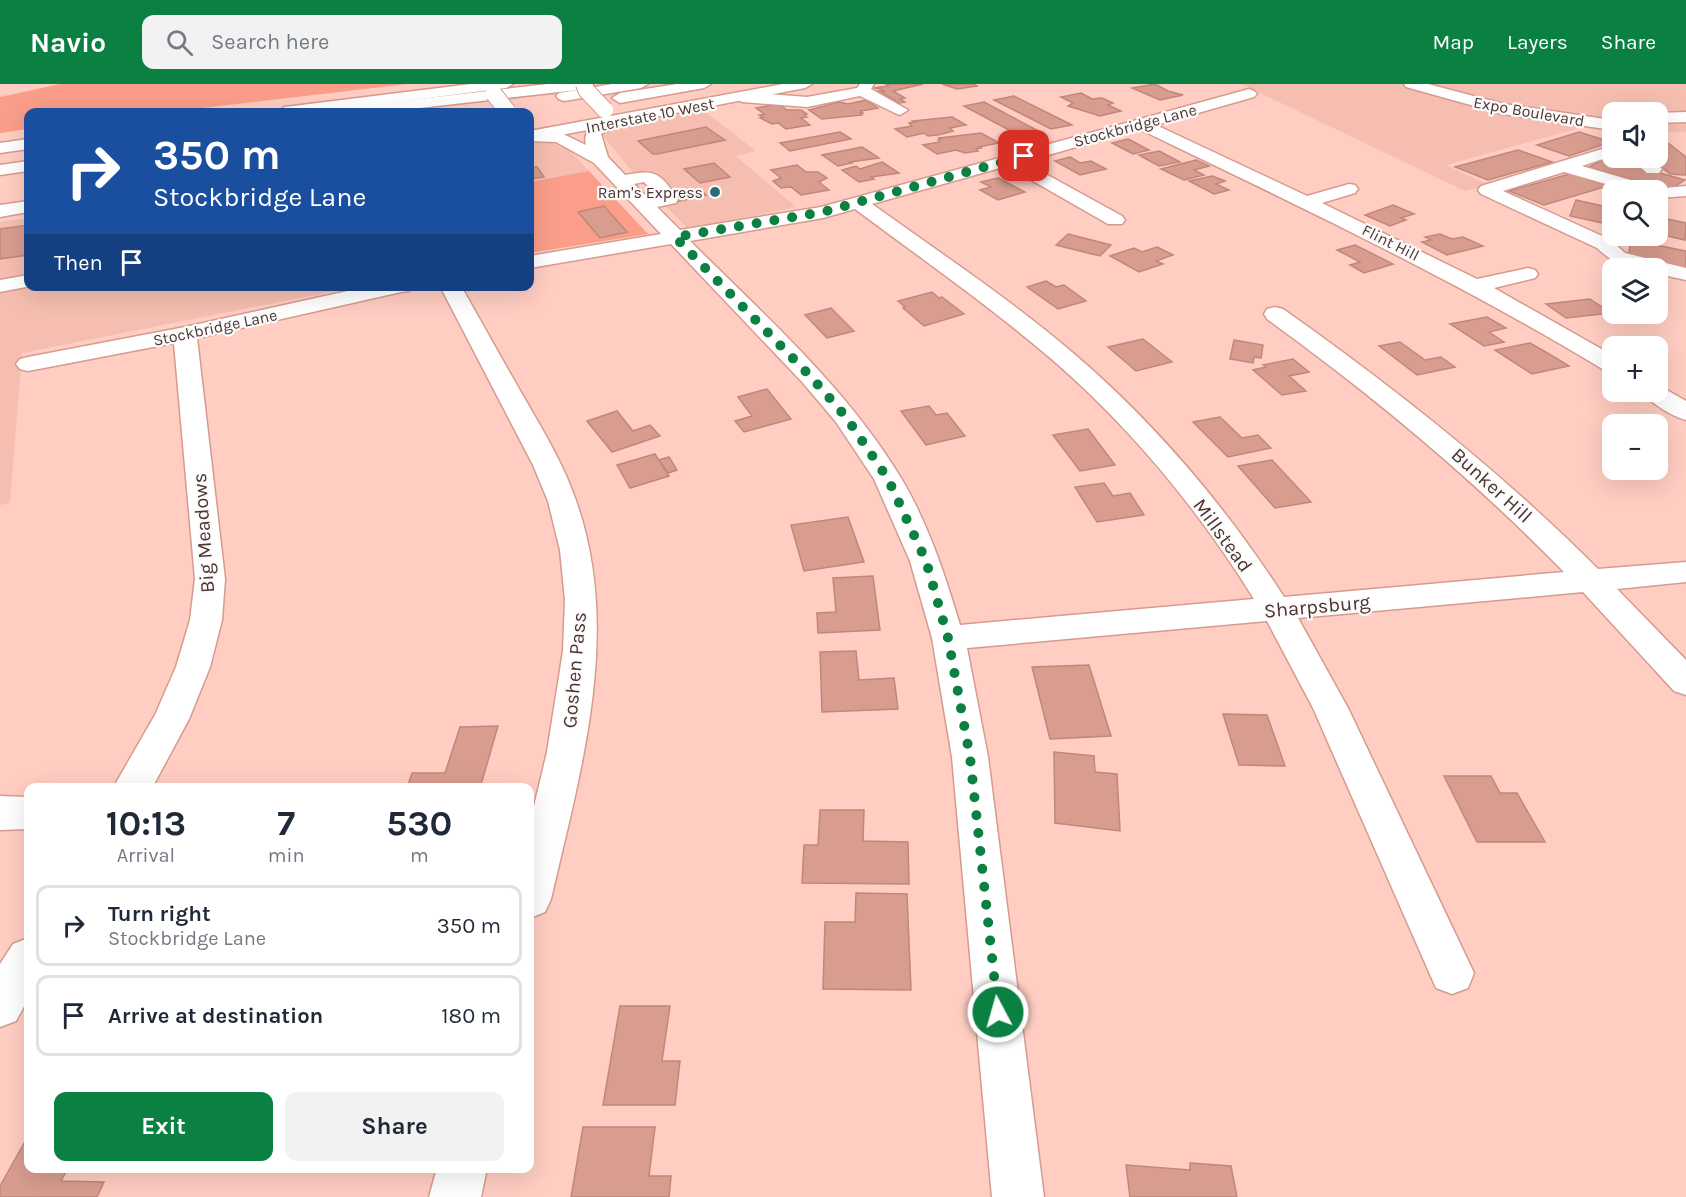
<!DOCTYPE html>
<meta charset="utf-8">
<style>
body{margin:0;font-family:Karla,sans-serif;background:#f2f2f3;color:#1f2937;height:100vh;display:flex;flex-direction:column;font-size:22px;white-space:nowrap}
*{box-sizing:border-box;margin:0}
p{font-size:20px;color:#747a83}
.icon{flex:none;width:33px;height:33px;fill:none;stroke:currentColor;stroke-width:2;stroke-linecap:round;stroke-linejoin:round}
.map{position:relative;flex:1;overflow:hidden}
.sheet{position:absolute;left:24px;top:699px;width:510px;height:390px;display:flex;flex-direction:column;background:#fff;border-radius:12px;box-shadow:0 6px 24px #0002}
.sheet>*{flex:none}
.banner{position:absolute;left:24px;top:24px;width:510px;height:183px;border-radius:12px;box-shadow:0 6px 24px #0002;background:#1a4fa0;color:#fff;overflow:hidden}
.fabs{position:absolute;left:1602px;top:18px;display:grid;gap:12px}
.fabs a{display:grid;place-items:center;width:66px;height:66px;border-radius:12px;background:#fff;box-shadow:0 6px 24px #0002;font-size:30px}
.pin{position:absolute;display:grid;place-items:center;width:51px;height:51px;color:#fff;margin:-26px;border-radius:12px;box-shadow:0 3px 9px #0006}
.me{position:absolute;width:66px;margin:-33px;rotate:354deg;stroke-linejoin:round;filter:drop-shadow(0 0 4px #0008)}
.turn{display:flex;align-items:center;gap:21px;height:126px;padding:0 30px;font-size:27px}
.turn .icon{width:78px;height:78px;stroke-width:2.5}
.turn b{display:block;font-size:42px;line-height:51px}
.then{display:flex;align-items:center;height:57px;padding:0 30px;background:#0003;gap:12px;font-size:22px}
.eta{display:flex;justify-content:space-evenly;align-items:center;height:102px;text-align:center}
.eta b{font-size:36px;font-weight:700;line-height:42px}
.primary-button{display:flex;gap:12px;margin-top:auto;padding:12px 30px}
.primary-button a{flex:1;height:69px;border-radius:12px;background:#0b8043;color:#fff;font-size:24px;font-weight:700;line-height:69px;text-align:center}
.primary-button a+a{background:#f2f2f3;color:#1f2937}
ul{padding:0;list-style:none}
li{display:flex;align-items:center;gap:18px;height:81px;margin:0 12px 9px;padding:0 18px;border:3px solid #e0e1e3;border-radius:12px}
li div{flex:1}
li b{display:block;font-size:22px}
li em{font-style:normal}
header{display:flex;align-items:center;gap:36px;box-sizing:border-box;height:84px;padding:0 30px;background:#0b8043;color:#fff}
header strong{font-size:28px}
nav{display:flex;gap:33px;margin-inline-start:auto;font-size:21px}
.search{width:420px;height:54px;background:#f2f2f3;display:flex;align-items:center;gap:15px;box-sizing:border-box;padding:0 21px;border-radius:12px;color:#747a83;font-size:22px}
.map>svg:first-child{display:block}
</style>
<header>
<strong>Navio</strong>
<div class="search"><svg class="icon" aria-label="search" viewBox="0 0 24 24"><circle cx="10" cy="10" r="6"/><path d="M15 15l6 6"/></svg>Search here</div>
<nav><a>Map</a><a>Layers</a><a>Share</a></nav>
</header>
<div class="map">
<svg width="1686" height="1113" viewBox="0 0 1686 1113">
<rect width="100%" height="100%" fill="#ffcdc2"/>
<!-- built -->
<path fill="#f5beb0" d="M1241,0h445v48h-28v-20h-46v16l-25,-2 -141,39 43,20 -24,6z
M703,26l53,41 -20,5 60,51 -96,20h-14l-50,-51 -37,-45z
M546,57l23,9 20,21 -59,11v-38z
M28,134v68l327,1 -333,66 -12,150 -10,2v-283z"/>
<!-- green -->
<path fill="#fa9e89" d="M60,0h347l-238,28h-141v17l-28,4v-36z
M589,87l59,63 -118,19v-71z"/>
<!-- building -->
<path fill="#d89d8f" stroke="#c0877a" stroke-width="1.5" d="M885,0h38l-30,7 12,7 -5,1 5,3 -6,1 -20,-12h5l-3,-2 -7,-1 14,-2z
M942,0h32l3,2 -20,3z
M1155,0l13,7 15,4 -23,5 -28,-12z
M1081,9l11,6 10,-1 11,5 -5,2 13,6 -21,5 -32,-10 5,-3 -12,-6z
M1014,12l58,29 -21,4 -57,-29z
M866,16l12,8 -17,3 2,2h-3l2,2 -40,4 -13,-9 30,-8 9,2z
M984,18l56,30 -20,4 -56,-30z
M779,20l8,6h14l6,4 -3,1 3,2 -6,1 9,7 -24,4 -8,-6 -6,1 -12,-6 3,-1 -4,-2 5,-1 -8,-6z
M952,33l14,8 -16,3 3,3 -15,4 -10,1 -4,-3 -17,4 -12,-8 17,-3 -3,-3 6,-1 -2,-1z
M706,43l19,13 -68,14h-4l-15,-13z
M840,48l11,7 -61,12 -10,-8z
M1579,48l32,10 -42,14 -32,-11z
M981,49l18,10 -20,4 2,1 -5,1 2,2 -13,2 -9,-3 -19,4 -14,-9 17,-3 -2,-2 3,-1 -2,-1z
M1128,55l21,11 -16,4 -21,-11z
M1658,56h6l22,17v18l-16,-1 -21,-16h9z
M862,63l17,11 -29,4 2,1 -14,3 -16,-11z
M1518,66l34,12 -64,18 -33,-13z
M1159,67l21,11 -21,4 -20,-11z
M1070,73l10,6 11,-2 15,8 -26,6 -25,-14z
M1606,74l79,22 -16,10 -80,-23z
M1196,76l13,6 -15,4 10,5 -20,5 -23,-11z
M882,78l17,11 -28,4 3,2 -15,3 -17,-12 14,-4 4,3z
M714,79l16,14 -30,6 -16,-14z
M797,81l9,7h12l9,6 -8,4 10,8 -28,5 -10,-8 -10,1 -8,-7 8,-3 -10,-8z
M537,83l7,10 -14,2v-11z
M1573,89l35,13 -64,19 -35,-14z
M1212,92l13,5 -9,3 13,6 -15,4 -25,-13z
M998,94l27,14 -27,8 -18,-10 11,-3 -10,-5z
M701,106l5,5 -30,7 -6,-6z
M1576,116l36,8v17l-42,-9z
M1393,121l21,9 -13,4 5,2 -16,6 -25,-11z
M604,122l23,26 -27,6 -22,-26z
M1658,133l28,6 -1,17 -27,-6z
M28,141v30l-28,4v-30z
M1068,150l43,11 -11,11 -44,-11z
M1440,150l12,5 11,-2 20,9 -36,9 -25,-13 9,-2 -6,-3z
M1631,156l55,11v18l-58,-12z
M1355,161l38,19 -29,9 -14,-8 10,-3 -23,-12z
M1157,163l16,8 -17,6 7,3 -24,8 -29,-16 24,-8 8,4z
M1046,197l10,6 8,-2 22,16 -28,8 -31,-22z
M932,208l7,6 3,-1 22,17 -40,12 -21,-18 2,-1 -7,-6z
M1590,215l21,14 -45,5 -20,-14z
M831,224l23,23 -27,7 -22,-23z
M1487,233l19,11 -17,4 15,10 -20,4 -34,-22z
M1143,255l29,23 -36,9 -28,-24z
M1234,256l29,5 -2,13 -7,-1 -1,6 -23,-4z
M1400,258l25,18 16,-3 14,10 -38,8 -38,-29z
M1530,259l19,11 20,12 -37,8 -37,-24z
M1293,275l16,13 -20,4 17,15 -24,4 -29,-25 13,-3 -3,-2z
M767,305l24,30 -47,13 -9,-11 17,-5 -14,-19z
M929,322l7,9 11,-2 18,23 -39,9 -25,-34z
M617,327l16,20 17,-6 10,11 -48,16 -25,-31z
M1220,333l22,21 16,-3 13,13 -43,9 -35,-35z
M1088,345l27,36 -35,6 -27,-36z
M655,370l14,22 -39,12 -13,-23z
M669,373l8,13 -9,3 -9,-13z
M1272,376l39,42 -36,6 -37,-42z
M1104,399l9,13 17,-3 14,22 -47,7 -22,-35z
M848,433l16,45 -60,9 -13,-46z
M873,492l7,54 -62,3 -1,-20 19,-1 -3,-34z
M856,567l3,29 35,-2 4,31 -76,3 -2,-60z
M1089,581l22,71 -61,3 -18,-72z
M1223,630l44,1 18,51 -46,-1z
M498,642l-18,62h-73l5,-15h33l15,-46z
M1054,668l40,4 1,16 22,2 3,57 -65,-8z
M1444,692h47l9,17h17l28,49h-68z
M820,726h44l-1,31 45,1 1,42 -107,-1 2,-38h14z
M856,809l51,1 4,96 -88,-1 2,-67h30z
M620,922h50l-8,55h18l-5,44h-72z
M583,1043h72l-6,49h22l-2,21h-98z
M28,1052v32h40l-7,13 43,1 -7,15h-97v-11z
M1190,1079l41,3 6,31h-107l-4,-32 64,5z"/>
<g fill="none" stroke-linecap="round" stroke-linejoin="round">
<!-- minor casing -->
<g stroke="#d69b8e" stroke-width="3">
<path id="minor" d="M860,0h14l-3,5 37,21 -8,5 -5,-2 -35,-17 -53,11 -65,-5 -8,-5 8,-5 65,5 50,-9z
M1404,0h24l76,20 108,16v10l-109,-16 -97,-27z
M1249,5l5,2 3,3 -3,3 -98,28 151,71 42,-12 6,1 3,4 -3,4 -33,10 155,76 51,-11 7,2 3,4 -3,4 -41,10 118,67v17l-8,-2c-150,-91 -307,-165 -465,-241l-115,33 98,54 3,4 -3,4h-14l-101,-58 -135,38c68,49 138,95 201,149 82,70 153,154 211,244l280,-25c-93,-95 -189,-175 -297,-253l-3,-5 3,-5 8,-2 8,2c112,79 218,163 315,260l88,-7v20l-69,7 69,71v35l-12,-4 -91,-99 -285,26 50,90 126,265 -6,15 -16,6 -16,-6 -123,-280 -46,-87 -300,27 21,109 56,440h-52l-40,-440 -20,-119 -22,-77 -36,-82 -38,-57 -33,-39 -132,-139 -141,24v-12l131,-22 -67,-71 -38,-21 -26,-1v-10l29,1 27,13c-5,-18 18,-30 34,-26l2,3 -21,12 7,23 17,18c31,-6 35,-2 53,24l-2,4 -19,4 23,23 141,-23zM644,98l13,14 -9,2 -14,-14zM855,125c67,50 136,98 200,153 77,67 145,150 199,237l-294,26c-15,-50 -32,-102 -59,-147 -55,-91 -137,-163 -211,-237l133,-23z
M1686,28v10l-28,1v-10z
M1612,62v10l-30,10 69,20 2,3 33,-3v10l-28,2v-8h-31l-63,-18 -61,19 108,49 14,13 61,15v12l-28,-6v-6c-28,0 -41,-1 -61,-20l-116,-54 -3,-4 3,-4z
M1630,74h19l13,11 -3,4h-12z
M28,191v11h3l-31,6v-12z
M370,202h41l-2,5 -8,1 -204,46 28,241 -3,41 -12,47 -21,52 -37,69h-39l42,-73 21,-48 14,-47 5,-41 -21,-236 -146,28 -8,-2 -4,-5 4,-5 8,-2 157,-30z
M440,202h21c22,39 43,77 65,115 18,31 37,63 49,97 48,131 6,271 -24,401l-6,13 -15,6v-95l17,-71 16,-101 2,-51 -5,-50 -12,-49 -15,-36z
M1658,301l28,16v19c-14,-4 -35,-16 -43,-28h15z
M0,712l28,1v32l-28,1z
M28,854v61l-12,22 -16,6v-63l13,-20z
M437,1084h50l-6,29h-52z"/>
</g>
<!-- major casing -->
<g stroke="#d69b8e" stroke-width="3">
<path id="major" d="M471,0h42l-7,4 -188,24h-41l8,-5z
M783,0h29l-7,4 -275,53v-10z
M28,55v10l-28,4v-10z
M28,117v11l-28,5v-12z"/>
</g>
<!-- highway casing -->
<g stroke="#d69b8e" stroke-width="3">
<path id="highway" d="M548,0h45l-4,4 23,-4h36l-7,4 -77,13 -5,-2 -3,-3 3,-3 18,-3 -193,22h-43l8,-5z
M677,0h34l-7,4 -84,15 -8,-5 8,-5z
M28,77v10l-28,4v-10z"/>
</g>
<!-- minor -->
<use href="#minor" fill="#fff" fill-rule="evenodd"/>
<!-- major -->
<use href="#major" fill="#fff" fill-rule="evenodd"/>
<!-- highway -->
<use href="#highway" fill="#fff" fill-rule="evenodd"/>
<!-- major-bridge casing -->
<g stroke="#d69b8e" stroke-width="18" stroke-linecap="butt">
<path id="major-bridge" d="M584,0l2,6 19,20
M494,10l14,18"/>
</g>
<!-- major-bridge -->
<use href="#major-bridge" stroke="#fff" stroke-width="16"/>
</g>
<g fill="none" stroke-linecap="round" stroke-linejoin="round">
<!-- route -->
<path stroke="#0b8043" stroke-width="10" stroke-dasharray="0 18" d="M998,928l-28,-255 -22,-119 -22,-77 -38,-82 -42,-62 -34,-39 -137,-141 148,-25 201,-56"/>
</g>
<!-- markers -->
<circle fill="#266c7a" stroke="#fbfbfb" stroke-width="2" cx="715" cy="108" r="6"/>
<g text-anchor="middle" stroke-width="4.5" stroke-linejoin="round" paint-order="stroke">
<!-- far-street labels -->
<g font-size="16" fill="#4d352f" stroke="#fbfbfb">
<text transform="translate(1529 27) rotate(10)" y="6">Expo Boulevard</text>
<text transform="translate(650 31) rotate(-11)" y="6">Interstate 10 West</text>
<text transform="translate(1135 41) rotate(-15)" y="6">Stockbridge Lane</text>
<text transform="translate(1391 158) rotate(27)" y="6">Flint Hill</text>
<text transform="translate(215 243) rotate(-12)" y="6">Stockbridge Lane</text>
</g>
<!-- far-poi labels -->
<g font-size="16" fill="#4d352f" stroke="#fbfbfb" text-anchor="end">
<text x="703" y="114">Ram's Express</text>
</g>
<!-- street labels -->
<g font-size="20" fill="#4d352f" stroke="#fbfbfb">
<text transform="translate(1492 401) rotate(42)" y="7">Bunker Hill</text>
<text transform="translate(203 449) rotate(-94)" y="7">Big Meadows</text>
<text transform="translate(1223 451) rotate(54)" y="7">Millstead</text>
<text transform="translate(1317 522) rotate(-5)" y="7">Sharpsburg</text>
<text transform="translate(574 586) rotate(-85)" y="7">Goshen Pass</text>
</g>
</g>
</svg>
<div class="fabs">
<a><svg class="icon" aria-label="sound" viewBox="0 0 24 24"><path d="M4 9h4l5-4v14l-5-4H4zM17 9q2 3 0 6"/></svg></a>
<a><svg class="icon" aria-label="search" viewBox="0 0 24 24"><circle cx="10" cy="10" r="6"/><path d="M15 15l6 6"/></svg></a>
<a><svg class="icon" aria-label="layers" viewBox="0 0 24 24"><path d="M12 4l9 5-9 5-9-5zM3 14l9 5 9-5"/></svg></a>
<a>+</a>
<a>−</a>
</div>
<div class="pin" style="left:1024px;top:72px;background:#d93025"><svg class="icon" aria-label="arrive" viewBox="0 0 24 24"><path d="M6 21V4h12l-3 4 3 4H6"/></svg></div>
<svg class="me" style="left:998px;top:928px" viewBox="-20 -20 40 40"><circle r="17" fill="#0b8043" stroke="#fff" stroke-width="3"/><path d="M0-11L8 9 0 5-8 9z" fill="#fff"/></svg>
<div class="banner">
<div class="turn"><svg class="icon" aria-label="right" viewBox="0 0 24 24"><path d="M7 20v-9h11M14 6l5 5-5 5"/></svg><div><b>350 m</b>Stockbridge Lane</div></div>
<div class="then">Then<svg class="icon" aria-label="arrive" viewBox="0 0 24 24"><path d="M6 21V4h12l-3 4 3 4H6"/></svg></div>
</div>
<section class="sheet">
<div class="eta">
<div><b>10:13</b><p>Arrival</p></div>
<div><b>7</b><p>min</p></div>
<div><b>530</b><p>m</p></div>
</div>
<ul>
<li><svg class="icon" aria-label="right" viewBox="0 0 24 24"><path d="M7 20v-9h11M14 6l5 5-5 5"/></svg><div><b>Turn right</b><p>Stockbridge Lane</p></div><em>350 m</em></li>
<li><svg class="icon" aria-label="arrive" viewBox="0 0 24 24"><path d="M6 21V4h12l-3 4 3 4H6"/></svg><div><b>Arrive at destination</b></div><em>180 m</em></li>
</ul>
<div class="primary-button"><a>Exit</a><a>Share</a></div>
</section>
</div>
